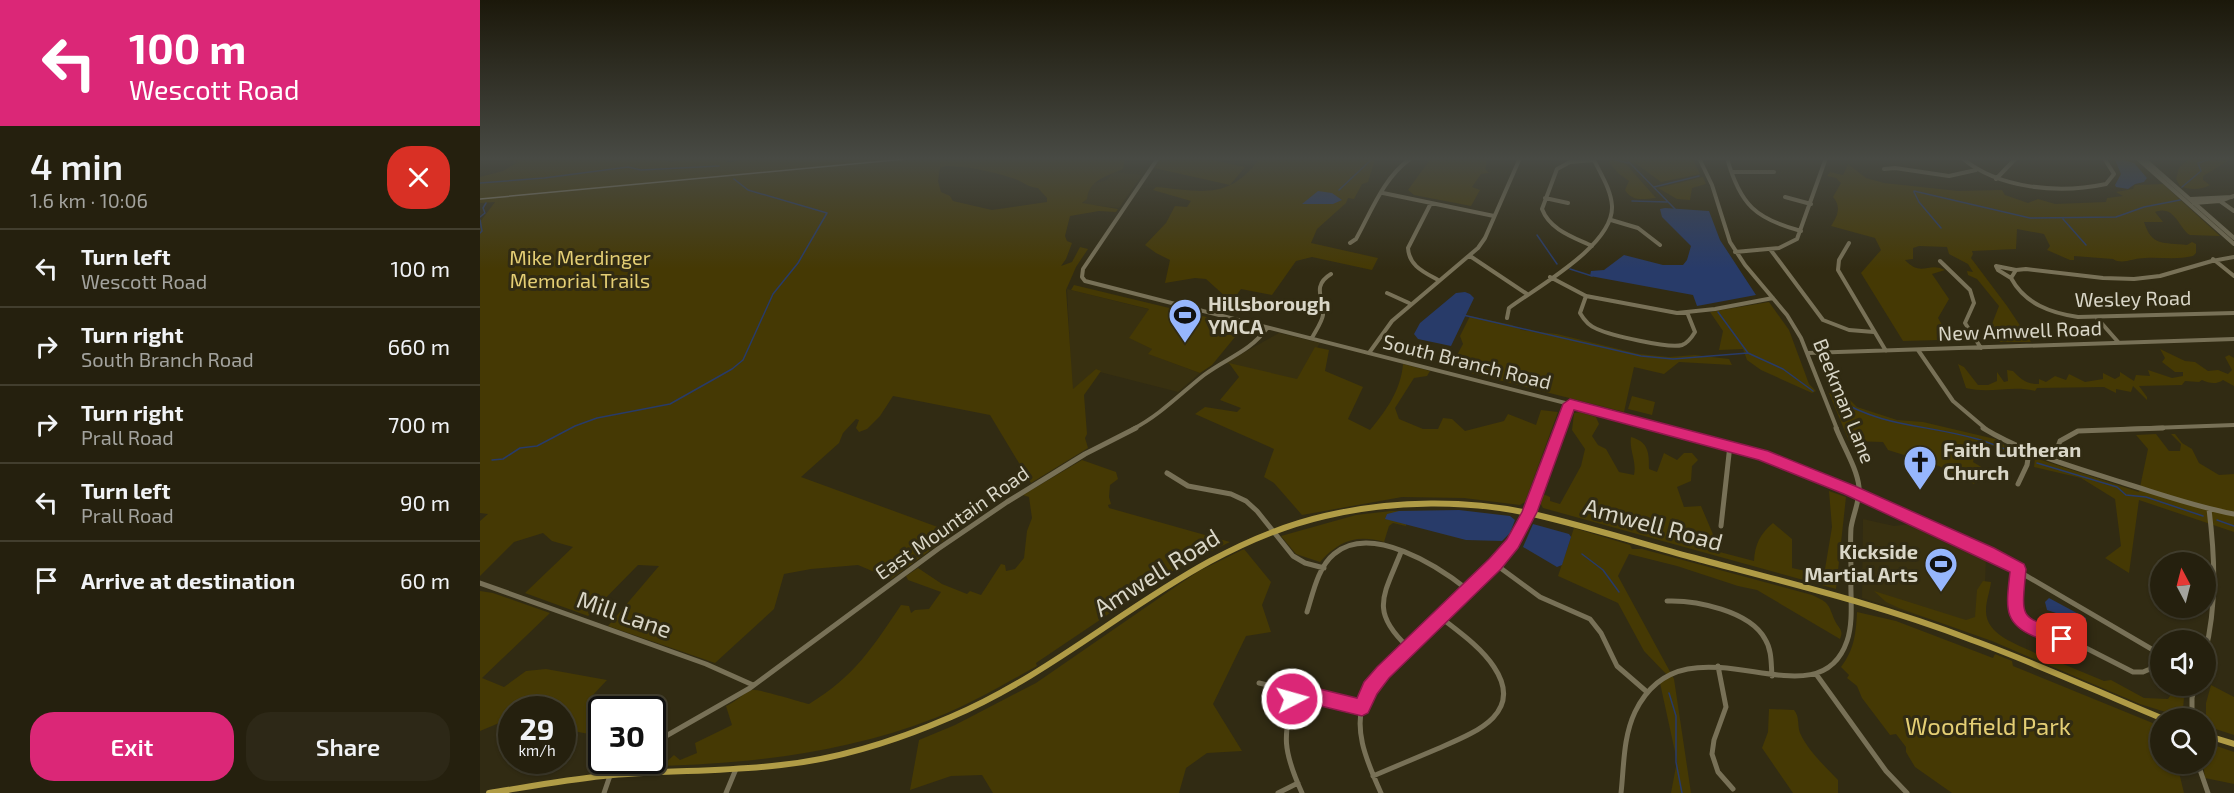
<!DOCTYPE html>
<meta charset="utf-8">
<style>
body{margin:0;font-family:"Exo 2",sans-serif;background:#2d2817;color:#f1f3f6;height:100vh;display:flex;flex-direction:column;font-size:22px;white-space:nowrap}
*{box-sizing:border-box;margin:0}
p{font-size:20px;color:#a3a39e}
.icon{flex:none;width:33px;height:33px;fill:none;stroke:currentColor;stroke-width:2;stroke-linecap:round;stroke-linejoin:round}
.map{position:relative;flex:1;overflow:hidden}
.drawer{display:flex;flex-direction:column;background:#25200e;width:480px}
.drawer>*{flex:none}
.guide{background:#db2777;color:#fff;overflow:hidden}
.needle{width:39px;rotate:353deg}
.tools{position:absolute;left:1670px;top:552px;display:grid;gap:12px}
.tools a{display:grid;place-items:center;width:66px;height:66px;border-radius:50%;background:#25200e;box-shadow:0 2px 4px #0004,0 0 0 2px #423e2e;font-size:30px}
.speed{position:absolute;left:18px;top:696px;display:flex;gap:12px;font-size:30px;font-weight:700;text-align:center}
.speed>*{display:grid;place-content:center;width:78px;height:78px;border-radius:50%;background:#25200e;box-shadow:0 2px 4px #0004,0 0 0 2px #423e2e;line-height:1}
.speed small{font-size:15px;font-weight:400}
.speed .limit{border:3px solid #111;border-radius:9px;background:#fff;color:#111}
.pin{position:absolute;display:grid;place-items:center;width:51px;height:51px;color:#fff;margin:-26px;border-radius:12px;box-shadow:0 3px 9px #0006}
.me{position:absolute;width:66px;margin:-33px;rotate:84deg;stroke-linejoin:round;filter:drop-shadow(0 0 4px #0008)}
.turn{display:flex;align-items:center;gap:21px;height:126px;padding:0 30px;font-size:27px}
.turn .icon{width:78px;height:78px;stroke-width:2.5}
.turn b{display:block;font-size:42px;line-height:51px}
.round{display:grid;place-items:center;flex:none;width:63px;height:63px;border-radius:24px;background:#2d2817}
.headline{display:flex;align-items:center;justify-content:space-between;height:102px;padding:0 30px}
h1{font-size:36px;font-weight:600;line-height:45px}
.action{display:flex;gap:12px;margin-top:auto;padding:12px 30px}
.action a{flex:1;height:69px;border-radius:24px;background:#db2777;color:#fff;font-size:24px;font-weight:600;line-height:69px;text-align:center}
.action a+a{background:#2d2817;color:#f1f3f6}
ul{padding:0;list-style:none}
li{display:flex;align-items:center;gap:18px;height:78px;padding:0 30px;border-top:2px solid #423e2e}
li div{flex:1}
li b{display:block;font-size:22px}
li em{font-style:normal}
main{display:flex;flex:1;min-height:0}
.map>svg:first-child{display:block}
</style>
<main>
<section class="drawer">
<div class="guide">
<div class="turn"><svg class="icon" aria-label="left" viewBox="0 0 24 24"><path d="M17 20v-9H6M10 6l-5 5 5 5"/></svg><div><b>100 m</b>Wescott Road</div></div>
</div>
<div class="headline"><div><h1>4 min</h1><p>1.6 km · 10:06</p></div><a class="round" style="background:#d93025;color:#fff"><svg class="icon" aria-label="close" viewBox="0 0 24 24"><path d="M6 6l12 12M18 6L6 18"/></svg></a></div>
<ul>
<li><svg class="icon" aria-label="left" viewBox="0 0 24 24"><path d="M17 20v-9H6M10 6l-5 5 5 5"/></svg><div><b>Turn left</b><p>Wescott Road</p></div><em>100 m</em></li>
<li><svg class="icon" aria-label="right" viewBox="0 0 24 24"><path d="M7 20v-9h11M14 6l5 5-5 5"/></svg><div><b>Turn right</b><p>South Branch Road</p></div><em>660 m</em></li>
<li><svg class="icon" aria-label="right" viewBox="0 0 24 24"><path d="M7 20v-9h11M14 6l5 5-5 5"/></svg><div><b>Turn right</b><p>Prall Road</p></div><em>700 m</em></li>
<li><svg class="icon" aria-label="left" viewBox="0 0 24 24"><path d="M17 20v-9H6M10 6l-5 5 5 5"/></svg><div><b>Turn left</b><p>Prall Road</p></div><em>90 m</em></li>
<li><svg class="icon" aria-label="arrive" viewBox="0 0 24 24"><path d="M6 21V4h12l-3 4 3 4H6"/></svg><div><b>Arrive at destination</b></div><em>60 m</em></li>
</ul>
<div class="action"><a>Exit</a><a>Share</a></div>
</section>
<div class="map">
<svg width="1754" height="793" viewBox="0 0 1754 793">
<rect width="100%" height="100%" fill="#312b13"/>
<!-- built -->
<path fill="#383010" d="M633,172l29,3 -23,33 -37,-4 11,-20 14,-4z
M587,289l84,21 -21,28 23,11 -4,5 51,19 -22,19 -82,-21 -24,20z
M799,333l41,10 -22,37 -73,-17z
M1383,519l31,7 16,-2 76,34 -3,78 -121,-38z"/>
<!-- green -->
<path fill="#453904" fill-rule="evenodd" d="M18,158h153l21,4 21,-4h36l-2,4c8,1 13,-3 21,-4 10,-1 17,3 27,0h350l-2,11c-16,7 -34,11 -36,30l-5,4 36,6 -2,3 -17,-1 -29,5 -5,20 2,5 5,2 -6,16 -5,7 11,-4 8,-15 8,2 -12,18 -10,23 7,99 23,-20 5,2 -17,24 3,39 -2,4 3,10 -57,35 -41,-68 -97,-19 -13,20 -13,13 -8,3 -3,-4 3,-8 -3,-1 -13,14 -4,10 -38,34 153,56 -63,46 -33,-14 -47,4 -27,5 -10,35 -59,54 -107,-37 51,-60 -21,-1 -50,51 -63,-23 48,-46 -21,-6 -9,-8 -29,9 -34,34v-55l8,-7 -8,-1v-291l15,-20 -15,1v-26l23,-6 15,-9zM465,166c22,0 46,5 67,12 11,3 14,9 26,10l9,10v4l-55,8 -39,-9 -3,-5 -9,-4 -3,-11 2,-13z
M681,158h42l42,9 -15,18 -76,-17z
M780,158h119l-4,1 -7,23 -6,2 -8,15 -6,-1 -2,5 -29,26 -6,14 67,15 -6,12 -60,-13 -16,4 -24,34 -31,-6 -16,22 -6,-1 7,-13 -20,-18 -11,-1 -30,5 5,-23 -14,-7 -11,-8 21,-22 9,-17 12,1 4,-6 -38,-11 3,-3c45,4 73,14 104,-29z
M951,158h54l2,5 -2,6 4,4 -8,1 -9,13 8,3 -9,16 -57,-11 -6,-5z
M1134,158h78l8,16 -39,8 -26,-19z
M1709,158h44l-30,18v4l7,5c-9,5 -20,5 -30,1l-4,-7 3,-11z
M1130,159l16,5 30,34c-12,1 -24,4 -31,-8l4,-9 -11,-8 -9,-11z
M1368,164l18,14 18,5 74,8 44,-1 3,5 23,8 10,-4 17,5 51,-2 1,-4 16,-2 -7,-4 17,-3 2,-4 28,-1 57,52 -30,-1c-11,-6 -15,-31 -35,-23l8,10h-19c8,25 19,20 43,23l5,-3 4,2v9l-3,3c-17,4 -32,1 -48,2 -12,0 -23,7 -32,1l-39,-3v4h-4l-23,-10 3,-4 -6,-12 -27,-5 -1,20 -44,2 1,3 -2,4 36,48 24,36h-31l-10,-13 9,-23 -22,-27 -9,-4 -1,-4 6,1 -5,-8 -19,-10 -2,-7 -28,-1 -6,2v11l-8,1c17,18 23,1 40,10l-13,4 17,25 -11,19 6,10 -5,12 -36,1 -42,-68 20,-23 -6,-12 -44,-12c6,-9 11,-19 2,-29l8,-14 -5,-5 -9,-2 3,-4 13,3z
M1223,177l3,7 -14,4 -2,12 -13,-1 -19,-11z
M594,285l170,41 -32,39 -12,8 -52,-19 4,-5 -23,-11 20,-29 -78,-19z
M1289,302l20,28 20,54 7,7 -4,2 -51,-23 -14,-10 -4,-11 -24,1 4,-19 -13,-19z
M990,316l42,9 10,5 35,4 82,20 30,3 26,-2 34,4 3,6 -53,-3 -15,12 -30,-7 -10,45 -165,-42 1,-3 -4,-5 1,-7 6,-11 -3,-8z
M835,347l14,3 -4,21 38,16 -15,32 22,11c16,-19 31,-40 33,-66l27,7 -3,5 -13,2 -19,30 4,11 24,10h15l5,-11 9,1 13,12 39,-10 4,-7 28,11 5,-15 17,2 -33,90 -5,3 -56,-7 -62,-1 -100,18 -28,-32 -10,-6 10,-28 -79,-35 10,-7 32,5 4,-4 -21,-8 19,-23 -10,-14 68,16z
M1680,349l25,12 10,1 13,9 10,-1 10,4 4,-4 -7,-13 4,-2 5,3v28l-11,-6c-7,5 -14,3 -21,0l-3,2 -14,-1 -3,4 -43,1 8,11v3l-14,-14 -2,6 -15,-3v4l-12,-6 -67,1 -2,3c-22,-6 -45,3 -69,-3l-8,-24 6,3 14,18h10l9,-4v-9l7,10 4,-1 -1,-11 6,1c8,8 12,13 26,13v-5l7,3 9,-6 11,4 3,-6 16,8 18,-3v-6l12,6 5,-3v-4l14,9 2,-6 14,1 -2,-6 24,8 11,-2v-4h-8l-13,-10 3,-4z
M1349,393l15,1 13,13 40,13 26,2 72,17 26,17 -3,3 -24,-13 -16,-2 -5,18 10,6 -9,16 -35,-18 -51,-16 -5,-8 -34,-1z
M1152,396l23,6 -3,13 -24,-6z
M1099,412l17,5 3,7 -7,12 6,9 8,4 13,23 15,3c3,-13 -5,-25 -3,-38 18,5 18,16 18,32l8,3 7,-19 13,7 7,-7h8l6,7 -6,6 -1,15 -14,6 7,20 17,-1 14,33 -3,11 42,11c1,-17 6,-27 19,-38l19,16v29l32,7 8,-48 -3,-36 17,6 -10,92 -293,-81 -3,-5 3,-9 7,3v4l10,3 21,-38 4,-17 -13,-19 2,-17z
M1676,434l13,17h11l1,-7 -10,-10h4l7,9 10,6 7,14 20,12 15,-1v58l-95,-32 -10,73 -24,-15 16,-12 -6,-47 -34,-21 -47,-11 1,-9 104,34 9,-43 -12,-14z
M602,460l34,12 2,7 -8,6 -1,12 2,7 -3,1 1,3 121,34 -53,26 -141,95 1,3c-33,18 -66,38 -102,52 -87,34 -180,45 -273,48l12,-11 6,5 17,-7 -2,-10 37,-18 -6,-19c10,-4 17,-13 26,-16 4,-2 48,12 57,14 46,-28 63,-56 92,-99l8,1 2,7 4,-3 14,-1 12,-17 -33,-12 -2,-4 12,-8 24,16 25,10 3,-3 11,4 20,-31 4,1 1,6 9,-2 9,-11 3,-27 5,-13 -3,-21 -6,-2z
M911,511h36l-21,6v9l-13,-3 -4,3 -5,16c-28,-8 -45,-1 -64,20l-24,-8 -15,-18 75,-21z
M1094,528l56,17 2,4h10l170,46c18,8 16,9 23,26 4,8 9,9 5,18l-83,-49 -19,-4 -61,-20 -48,-12 -11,22 56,103 17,114h-20l6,-32 -17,-78 9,-6 -25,-26 -26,-48 -60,-27z
M764,549l27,33 -9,23 9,27 -25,4 -33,68 29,47 -35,2 -21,15 -7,25h-186l-11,-18 -31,1 -41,14 9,-50 36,-15 81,-42 142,-98 21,-14z
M1503,581l8,1c-1,9 -5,19 -5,28 -1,26 34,35 51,44l6,-1 8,6 53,22 7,-1 33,18 24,1 4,-6 -1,-5 14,-2 -2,23 -8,6 -35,-11 -148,-63 -93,-33 -13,-6 -12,-11 92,29 9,-3 2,-27z
M0,591l13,2 57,20 -68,65 22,9 22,-16 20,-2 61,11 -15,16 31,10 -4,3 -17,1 -1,18 -7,7 -31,-6 -1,-19h-50l-1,8 -31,13z
M1377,612l39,9 97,37 2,-4 17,7 1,5 147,60v38h17l7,29h-232l-37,-26 -9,-15v-5l-10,-13 -6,1 -28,-37 -5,-12 -10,-8 2,-3 -8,-8c13,-17 15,-33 16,-55z
M1731,685l23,12v38l-28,-9v-23z
M1289,709l25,1c6,7 3,15 6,23 8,18 25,33 38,47v13h-45l-31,-45 6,-16z
M1725,742l29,10v32l-29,-6 -2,-14h2z"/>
<!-- water -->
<path fill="#283b69" d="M1641,159l13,4 13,15 -3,4 -9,2 -7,5 -12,-2 -1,-2 6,-11 -6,-14z
M838,191l14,2 10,7 -9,4h-31z
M1185,208l44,3 11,29 36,55 -59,11 -4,-11 -103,-19 1,-5 13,-1 20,-15 39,10h20l4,-5 4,-14 -29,-29 -2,-8z
M985,292l5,2 4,4 -23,48 -33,-7 -4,-5 6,-11 36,-30z
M979,510l51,6 5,4 -5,13 -8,8 -36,-1 -81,-21 2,-5 12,-3z
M1053,524l36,10 2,3 -9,28 -5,2 -34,-20z
M1569,598l37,20v5l-39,-13 -2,-8z"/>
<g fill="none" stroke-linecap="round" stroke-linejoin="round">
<!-- stream -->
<path stroke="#283b69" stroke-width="1.5" d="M1129,158l19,5
M1145,158l50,51
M0,183l64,-5 84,-11 13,3 78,-4
M1174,187l45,-11
M1702,187l19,-16 -3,-8 16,-5
M859,190l34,-32
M1434,191l116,27 86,-1 28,-10 36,-7
M1434,192l5,10 22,26
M1152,201l35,1
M0,217l5,-4 -2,-5 3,-5
M1583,219l23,26
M0,220l2,11 -2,2
M1057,235l20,29
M1090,269l22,7
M1238,312l30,41 35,16 30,22
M983,315l178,41 32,3 75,-6
M1355,398c49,30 90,26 142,41 15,4 30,11 44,17
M12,460l11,-1 17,-11 17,-2 38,-20 22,-8 73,-14 62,-35 11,-9 30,-66 25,-31 29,-50 -79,-23 -14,-11
M1557,463l80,24 9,8 20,2 57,19
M1737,520l17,6
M1102,554l21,16 16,22
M1189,693l7,23v46l6,31"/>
<!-- minor-far1 -->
<path stroke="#787157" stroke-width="4" d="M678,158l-75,111 -1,8 3,4 583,148
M1219,158l13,27 18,57 15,23 42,50 14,23 36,91
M1247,158c13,47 29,61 74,73
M1482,158c37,31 97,36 144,26l8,-10 -10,-16
M1657,158l97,86
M1663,158l91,80
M1404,169l11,-1 54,8 27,-6
M1252,172h42
M1516,179l20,-21
M903,193l111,23
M1305,197l26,7
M1065,198l23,5
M1710,199l42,-2
M1740,201l14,10
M951,203l-23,45c1,18 16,24 30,32
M1714,203l26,-2 14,-5
M1131,220l27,8 22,17
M870,243l6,-4c15,-27 28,-62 54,-80
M1369,243l-10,17 -1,10 48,81
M1112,246c-19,-9 -42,-16 -50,-37l15,-40 13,-7 24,-2
M1290,249l53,71 26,10 25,2
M1255,252l44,-4 18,-9 29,-81
M990,256l57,38
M1754,257l-22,4 -52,15 -26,3 -31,-1 -77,-9 -10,1 -5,8c14,26 40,35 67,39l156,-4
M1733,259l21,17
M1460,261l30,29 4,13 -9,20 16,25
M1070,277l36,19 91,17 38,-4 58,-11
M1531,278l-13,-8 -2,-4 20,4
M907,293l22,10
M1106,296l-6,17c4,7 9,13 17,16 13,6 72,20 85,16 6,-2 10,-8 13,-13l-8,-20
M1027,318l2,-10c28,-21 105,-63 103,-102 -1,-17 -12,-33 -19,-48
M1617,318l22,25
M832,338c3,-6 10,-16 11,-23 1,-16 -12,-29 8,-41
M1438,350l35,51 33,28
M889,353l23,-32 86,-73 7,-10 35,-80
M1328,353l426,-14
M653,429c27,-14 47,-35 71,-54 21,-16 47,-24 63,-47
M1080,429l10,-25
M1644,429l110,-4"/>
<!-- minor -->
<path stroke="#787157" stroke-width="5" d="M1182,428l68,17 67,23 191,85 30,18
M1503,428c43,26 93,40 141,55 36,11 72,24 110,31
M1573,460l7,-19 18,-10 85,-3
M687,473l21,13 43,8 15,7 11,10 36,45 12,7 19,5
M1538,484l9,-19 2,-13
M1241,526l9,-81
M921,552c-17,43 -32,59 7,95
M1015,564l45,33 50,22 11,14 16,33 30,26
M1538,571l142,83 -10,15 -7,3h-10l-55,-28 -52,-18 -12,-18z
M0,583l226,81 47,21
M1187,601c29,-1 83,10 98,38 7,11 6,25 7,37
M827,612c6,-19 11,-45 27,-58 37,-31 104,12 134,36
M1725,653c12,-48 10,-95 4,-144
M1238,666l8,41 -12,33 -2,14 6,18 15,17
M1336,674l70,97 21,22
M779,683l103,24
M815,692c-13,44 -12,59 7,101
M1712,718v-20l3,-12
M172,744l98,-56 188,-139 69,-47 78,-48 51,-26
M151,760l-1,9 4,3
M1718,764l10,29
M133,774l13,-14
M893,776c21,-9 43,-18 64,-27 34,-15 89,-34 57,-82 -13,-20 -35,-35 -54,-50
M124,793l9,-26 5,-7
M246,793l10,-24
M798,793l20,-10
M901,793c-13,-29 -31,-67 -14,-98 4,-8 11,-15 16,-23l130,-128 16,-32 32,-84
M1141,793c3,-26 2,-56 14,-81 50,-104 182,18 212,-71 7,-20 3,-46 4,-68 0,-15 -1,-30 0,-45 2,-14 9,-27 8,-41 -2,-19 -16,-41 -23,-59"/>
<!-- major -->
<path stroke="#b09c46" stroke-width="6" d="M1725,735l29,9
M9,793c38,-6 76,-13 114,-17 59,-6 119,-4 178,-11 58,-6 117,-25 170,-48 132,-56 231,-168 374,-201 68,-16 144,-17 212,-1 51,12 103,28 154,42 94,25 190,48 281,83 64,23 126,52 189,78"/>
<!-- rail -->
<path stroke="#8c8774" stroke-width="1.5" d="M0,199l436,-41"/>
</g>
<!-- sky -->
<linearGradient id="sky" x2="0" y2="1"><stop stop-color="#1b180a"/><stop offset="0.59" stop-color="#484a44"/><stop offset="1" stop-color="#484a44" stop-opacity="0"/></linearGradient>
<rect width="1754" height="269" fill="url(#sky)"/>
<!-- route -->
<path fill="#db2777" stroke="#8e194d" stroke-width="1.5" d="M1090,399l198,52 87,35 139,62 30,16 2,5c-5,54 -7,46 42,64l3,6 -3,5c-9,3 -18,-2 -27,-5 -39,-13 -35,-31 -31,-67l-166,-78 -85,-34 -185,-50 -37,102 -19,36 -17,21 -112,109 -12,16 -9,19 -6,3 -62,-15 -1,4 -7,2 -6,-2 -3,-6 5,-13 7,-3 62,15 7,-16 13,-15 112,-108 18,-20 15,-27 41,-108z"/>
<!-- icons -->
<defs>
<g id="stadium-pin" transform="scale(1.725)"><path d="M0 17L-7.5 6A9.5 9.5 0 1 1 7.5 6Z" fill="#96b6fd" stroke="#312b13"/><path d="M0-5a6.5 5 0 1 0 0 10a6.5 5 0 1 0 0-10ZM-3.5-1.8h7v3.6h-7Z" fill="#111"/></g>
<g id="church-pin" transform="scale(1.725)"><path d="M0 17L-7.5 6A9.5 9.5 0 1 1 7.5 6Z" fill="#96b6fd" stroke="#312b13"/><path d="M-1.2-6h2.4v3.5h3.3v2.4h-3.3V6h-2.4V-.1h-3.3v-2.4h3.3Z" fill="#111"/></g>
</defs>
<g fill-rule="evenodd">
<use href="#stadium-pin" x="705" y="315"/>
<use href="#church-pin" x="1440" y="462"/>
<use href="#stadium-pin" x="1461" y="564"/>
</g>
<g text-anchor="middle" stroke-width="6" stroke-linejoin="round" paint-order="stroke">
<!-- park labels -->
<g font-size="20" fill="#e4ce74" stroke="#312b13">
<text x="100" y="265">Mike Merdinger<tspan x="100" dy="23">Memorial Trails</tspan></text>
</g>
<!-- street labels -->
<g font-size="20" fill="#d9d6c7" stroke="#312b13">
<text transform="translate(1653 299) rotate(-1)" y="7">Wesley Road</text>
<text transform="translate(1540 331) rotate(-2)" y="7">New Amwell Road</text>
<text transform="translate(987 362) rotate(14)" y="7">South Branch Road</text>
<text transform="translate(1364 401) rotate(68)" y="7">Beekman Lane</text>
<text transform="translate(472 523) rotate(-35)" y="7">East Mountain Road</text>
</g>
<!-- poi labels -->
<g font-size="20" font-weight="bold" fill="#d9d6c7" stroke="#312b13" text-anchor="start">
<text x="728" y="311">Hillsborough<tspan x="728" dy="23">YMCA</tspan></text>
<text x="1463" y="457">Faith Lutheran<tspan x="1463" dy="23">Church</tspan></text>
<text x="1438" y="559" text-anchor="end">Kickside<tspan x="1438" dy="23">Martial Arts</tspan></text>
</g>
<!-- near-street labels -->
<g font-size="24" fill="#d9d6c7" stroke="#312b13">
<text transform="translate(1173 525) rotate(15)" y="8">Amwell Road</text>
<text transform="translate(677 573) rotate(-32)" y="8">Amwell Road</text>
<text transform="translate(144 615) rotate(19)" y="8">Mill Lane</text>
</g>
<!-- near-park labels -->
<g font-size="24" fill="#e4ce74" stroke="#312b13">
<text x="1508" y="735">Woodfield Park</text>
</g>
</g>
</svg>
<div class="tools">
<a><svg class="needle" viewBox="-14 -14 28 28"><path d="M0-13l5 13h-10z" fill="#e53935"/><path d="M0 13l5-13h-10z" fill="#a3a39e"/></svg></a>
<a><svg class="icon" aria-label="sound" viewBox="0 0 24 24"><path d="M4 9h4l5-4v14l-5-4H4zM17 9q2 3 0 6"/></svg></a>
<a><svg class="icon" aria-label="search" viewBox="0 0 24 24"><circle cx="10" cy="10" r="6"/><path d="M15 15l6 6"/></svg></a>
</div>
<div class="speed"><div>29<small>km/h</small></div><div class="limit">30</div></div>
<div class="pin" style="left:1582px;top:639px;background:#d93025"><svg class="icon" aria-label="arrive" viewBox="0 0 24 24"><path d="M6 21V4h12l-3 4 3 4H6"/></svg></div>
<svg class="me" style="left:812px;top:699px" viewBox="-20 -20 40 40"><circle r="17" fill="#db2777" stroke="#fff" stroke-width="3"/><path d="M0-11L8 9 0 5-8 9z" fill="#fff"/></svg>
</div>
</main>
